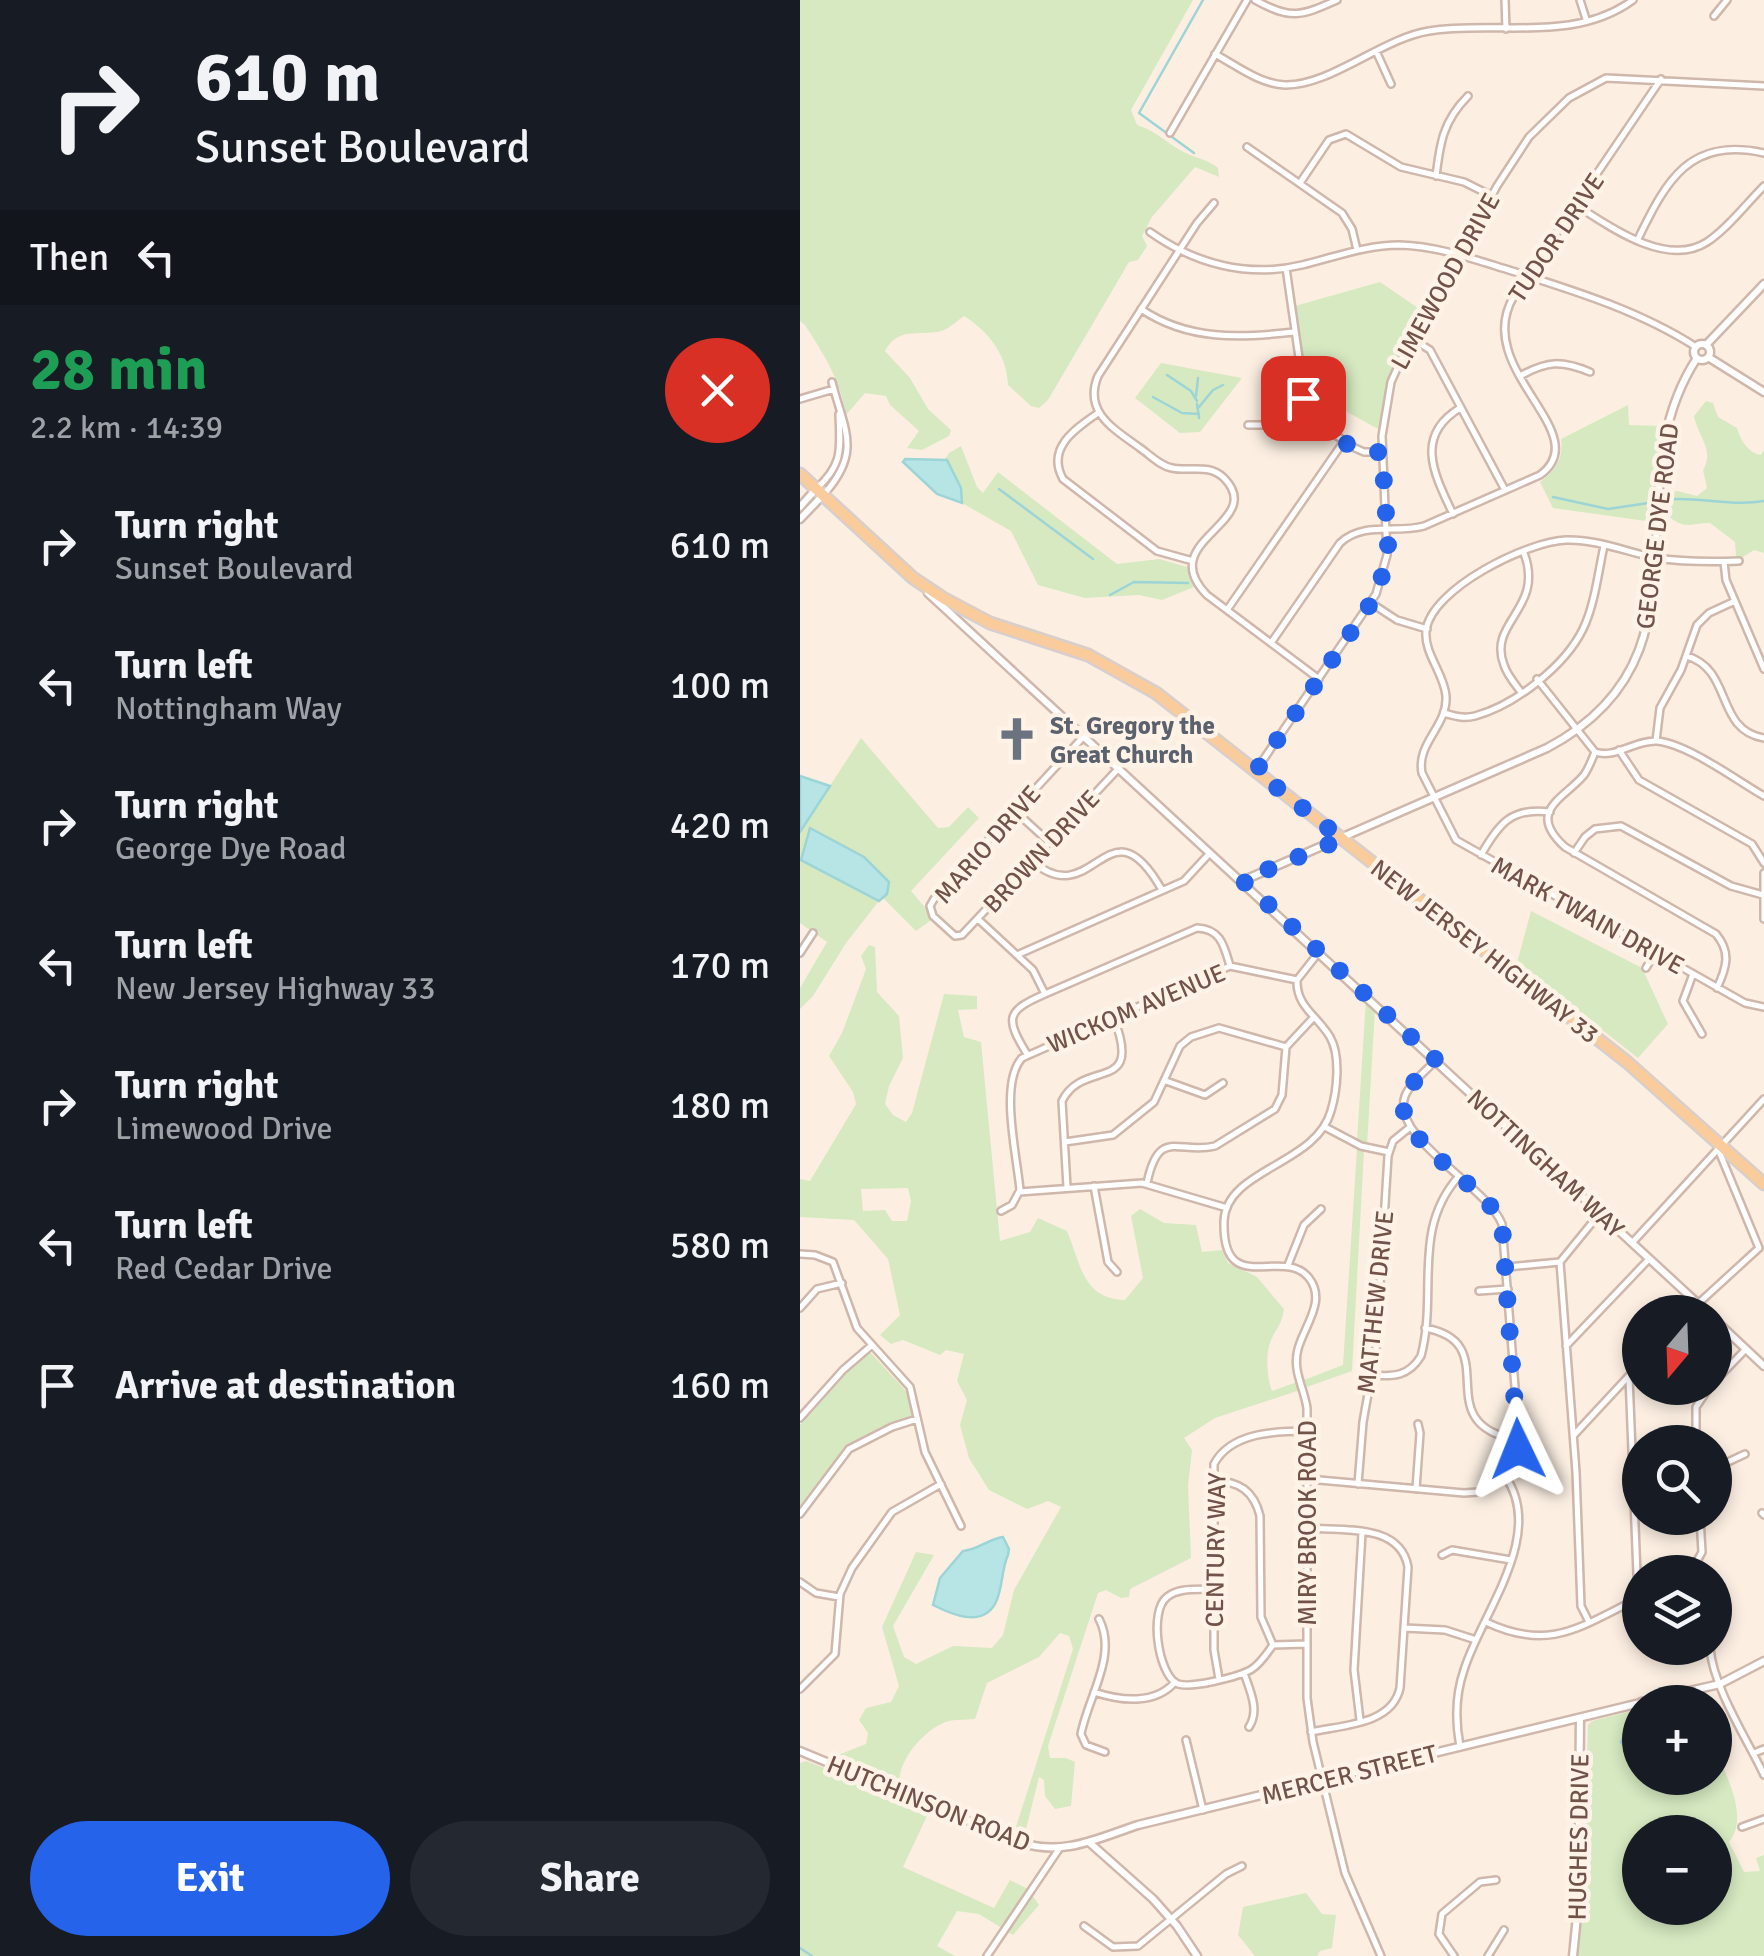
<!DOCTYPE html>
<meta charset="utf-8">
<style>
body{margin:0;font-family:Signika,sans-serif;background:#242831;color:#f1f3f6;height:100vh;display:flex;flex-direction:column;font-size:38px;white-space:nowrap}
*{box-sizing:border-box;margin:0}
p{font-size:32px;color:#9ea1a6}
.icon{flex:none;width:55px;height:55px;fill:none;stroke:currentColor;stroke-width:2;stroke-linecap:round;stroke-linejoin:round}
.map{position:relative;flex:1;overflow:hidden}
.details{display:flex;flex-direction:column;background:#171b24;width:800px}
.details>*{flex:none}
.hud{background:#171b24;color:#f1f3f6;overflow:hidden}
.needle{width:65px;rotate:199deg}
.fabs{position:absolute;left:822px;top:1295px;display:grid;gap:20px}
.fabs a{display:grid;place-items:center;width:110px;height:110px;border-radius:50%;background:#171b24;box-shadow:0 5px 15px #0003;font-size:50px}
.pin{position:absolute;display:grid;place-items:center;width:85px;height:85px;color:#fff;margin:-42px;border-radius:20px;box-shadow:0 5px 15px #0006}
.me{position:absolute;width:110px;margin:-55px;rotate:358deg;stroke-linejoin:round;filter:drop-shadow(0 0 8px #0008)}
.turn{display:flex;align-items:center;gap:35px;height:210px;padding:0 30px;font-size:45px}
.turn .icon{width:130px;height:130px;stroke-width:2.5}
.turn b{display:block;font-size:70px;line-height:85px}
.then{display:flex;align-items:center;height:95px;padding:0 30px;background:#0003;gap:20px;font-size:38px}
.round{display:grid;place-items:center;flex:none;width:105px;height:105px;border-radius:52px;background:#242831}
.headline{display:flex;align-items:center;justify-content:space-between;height:170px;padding:0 30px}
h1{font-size:60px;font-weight:700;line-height:75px;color:#1e9e55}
.button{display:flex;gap:20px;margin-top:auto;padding:20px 30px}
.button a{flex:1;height:115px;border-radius:60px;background:#2563eb;color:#fff;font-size:40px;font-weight:700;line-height:115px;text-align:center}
.button a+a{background:#242831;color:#f1f3f6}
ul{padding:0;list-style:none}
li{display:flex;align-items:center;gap:30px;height:140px;padding:0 30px}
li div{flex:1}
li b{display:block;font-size:38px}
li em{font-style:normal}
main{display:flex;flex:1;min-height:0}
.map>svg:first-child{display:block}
</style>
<main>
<section class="details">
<div class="hud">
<div class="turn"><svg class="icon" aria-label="right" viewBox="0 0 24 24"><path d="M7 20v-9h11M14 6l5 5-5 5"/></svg><div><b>610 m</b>Sunset Boulevard</div></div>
<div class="then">Then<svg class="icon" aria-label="left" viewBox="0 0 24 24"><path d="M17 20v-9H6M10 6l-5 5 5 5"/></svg></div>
</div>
<div class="headline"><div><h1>28 min</h1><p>2.2 km · 14:39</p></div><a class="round" style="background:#d93025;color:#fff"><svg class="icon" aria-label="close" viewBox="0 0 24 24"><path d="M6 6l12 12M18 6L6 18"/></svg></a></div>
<ul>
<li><svg class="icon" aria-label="right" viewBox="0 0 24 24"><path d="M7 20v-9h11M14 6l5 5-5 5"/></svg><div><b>Turn right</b><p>Sunset Boulevard</p></div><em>610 m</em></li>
<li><svg class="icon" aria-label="left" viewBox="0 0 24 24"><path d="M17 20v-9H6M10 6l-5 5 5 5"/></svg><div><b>Turn left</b><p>Nottingham Way</p></div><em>100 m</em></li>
<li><svg class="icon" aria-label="right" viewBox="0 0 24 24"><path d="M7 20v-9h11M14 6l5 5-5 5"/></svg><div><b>Turn right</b><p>George Dye Road</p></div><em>420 m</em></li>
<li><svg class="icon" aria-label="left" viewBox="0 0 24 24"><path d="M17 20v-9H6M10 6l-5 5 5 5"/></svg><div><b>Turn left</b><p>New Jersey Highway 33</p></div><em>170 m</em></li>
<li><svg class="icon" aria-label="right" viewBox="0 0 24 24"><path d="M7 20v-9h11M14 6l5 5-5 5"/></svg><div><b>Turn right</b><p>Limewood Drive</p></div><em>180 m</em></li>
<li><svg class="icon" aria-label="left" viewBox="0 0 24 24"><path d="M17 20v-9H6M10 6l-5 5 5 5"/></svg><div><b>Turn left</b><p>Red Cedar Drive</p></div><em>580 m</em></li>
<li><svg class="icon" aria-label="arrive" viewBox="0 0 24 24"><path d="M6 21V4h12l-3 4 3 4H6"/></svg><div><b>Arrive at destination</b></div><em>160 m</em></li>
</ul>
<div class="button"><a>Exit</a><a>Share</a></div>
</section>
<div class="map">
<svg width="964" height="1956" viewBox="0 0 964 1956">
<rect width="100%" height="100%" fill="#fcefe2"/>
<!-- green -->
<path fill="#d6e9c1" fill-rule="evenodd" d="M0,0h393l-62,110 6,15c21,6 32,21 51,29 12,5 20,6 30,14l1,9 -24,-10 -43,50 -10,19 5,10 -9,14 -9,2 -81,138 -9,8 -8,-2 -23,-21c-1,-30 -19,-53 -44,-69 -6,4 -13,11 -20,14 -20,8 -45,-6 -59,21l25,27 18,31 23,21 -2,6 -27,14 -15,-2 12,-17 -29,-26 -4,-9 -21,-3 -19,22c-5,-34 -23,-62 -41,-90l-5,-4z
M580,282l44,30 -31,58 -13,60 -42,-23 6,-13 -10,-21 -30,4 -9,-71z
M361,363l81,15 -42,54 -20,1 -45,-35z
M906,401l7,2 5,14 19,11c3,11 11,25 24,27l3,-5v103l-10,-3 -11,7 -7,-1 -1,-14 -25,-19c-20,0 -25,8 -44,-9l2,-21 9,-2 20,5 10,-8 -4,-18c12,-20 -5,-33 -9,-54z
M828,405l1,20 33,1 -9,96 -100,-14 -13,-26c15,-10 24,-24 21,-43z
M161,446l16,41 6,6 15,-21 119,92 42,-5 28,8 7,20 -32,13 -23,-5 -54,3 -47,-13 -27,-54 -49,-28 -1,-15 -16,-29 4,-6z
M61,738l77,90 11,-1 19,-20 11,11 -68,73 23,27 -18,13 -33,-33 4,-4 -23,-37 -54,-28 31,51 38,21 -33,42 -33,53 -13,13v-21l27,-46 -27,-19v-91z
M731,911l111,57 26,56 -30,34 -121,-95z
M69,945l6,2 2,45 22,24 4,42 -14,28 -4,18 8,11 13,7 6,-9 32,-119 33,2v13l-19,1 6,27 17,5 19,199 30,-9 8,-14 29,13c14,34 16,68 58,69l18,-22 -12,-62 9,-7 24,14 32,2 6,27 20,-2 6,13 29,14 27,32c-2,15 -7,18 -13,31 -6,14 -4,38 1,51l25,-9 3,8 -85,28 -31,20 8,12 -4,36 3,72 -61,31 -1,8 -8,1 -15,-8 -8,3 -50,153 2,12h16l9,4 -4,44 -16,3 -10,-13 -1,-16 -5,-3 -15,60 -10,-4 59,-184 -4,-13 -9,-3 -21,24 -52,26 -12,36c-10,1 -24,0 -32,4 -20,9 -47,39 -43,62l-67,-28 33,-13 2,-11 -9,-13 7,-12 25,-6 8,-16 -17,-59 34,-75 18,3 -41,71 11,31 12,7 37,-18 39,2 11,-13 11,-45 47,-83 -13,-6 -21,8 -38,-19 -20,-32 -9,-33 7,-25 -10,-19 7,-27 -18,-4 -6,5 -37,-15 -12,4 -11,-9 20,-20 -12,-56 -34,-39 -54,-3v-38l10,2 46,-77 -3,-12 -24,-36 13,-23 24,-64 -5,-13zM108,1188l3,13 -4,20h-15l-7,-11 -22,1 -2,-22z
M566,999l9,9 -8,138 -10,-5z
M557,1148l7,3 -12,220 -45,16 -3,-7 39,-15z
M70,1352l38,41 5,23c-62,21 -74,39 -113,90v-81l46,-51z
M840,1709v69h75v-31c10,28 35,69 14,95l15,30 16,-1 -4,-13 8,-3v101h-188l7,-74 5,-157 4,-4zM840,1832h75v76h-75z
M6,1761l50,19 3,9 68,27 -24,51 91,41 16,-28 18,9 11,16 -26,30 -34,-21 -22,-3 -20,35 18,10h-155v-193z
M506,1893l16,21 14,1 -4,33 -12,3 -3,5h-62l-17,-21 5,-28z"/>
<!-- water -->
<path fill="#b7e4e5" stroke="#9dd4d6" stroke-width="2.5" d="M105,459l42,1 14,28 1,15 -25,-9 -34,-32z
M0,776l30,10 -30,46z
M10,828l54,29 25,25 -2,12 -8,7 -78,-41z
M203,1537l6,12 -1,6c-7,15 -5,35 -13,49 -14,24 -44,10 -62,1l7,-27 23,-27c15,-1 25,-12 40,-14z"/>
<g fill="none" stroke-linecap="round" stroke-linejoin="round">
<!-- stream -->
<path stroke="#9dd4d6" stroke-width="2.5" d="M394,153l-55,-40 64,-113
M367,375l24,16 6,10
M396,396l2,-18
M353,397l29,16 17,1
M397,404l2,14
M399,407l14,-17 10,-5
M199,489l94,70
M753,497l55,12 47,-7
M862,500c31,-5 67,7 102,1
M310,595l24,-13 54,1
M835,1720l-14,22 9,9 10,-2
M0,1948l12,8"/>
<!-- minor casing -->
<g stroke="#cfb7ac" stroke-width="10">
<path id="minor" d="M455,0c36,20 46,16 82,0
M705,0l1,29
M780,0l6,19
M914,16l13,-16
M576,51l15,33
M415,54c22,12 45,30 70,31 45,1 98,-47 144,-54 67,-11 144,13 204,-31
M370,133l77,-133
M447,147l95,66 10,16 5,21
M636,176c4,-33 7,-55 32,-80
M500,183l29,-43 17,-6 55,33 63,15 28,14
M414,203l-17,20 -99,153c-15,36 16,53 42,72 9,6 20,18 32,20 18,4 37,-5 52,10 44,45 -71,62 -17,117l112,84
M776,205c34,22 91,63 131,37 21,-14 39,-38 57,-56
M350,232c45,32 98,46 152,33 33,-8 64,-20 98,-20 38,1 76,15 112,26 63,20 128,40 184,76
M838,239c29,-60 52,-102 126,-86
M486,268l20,138 14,19 35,23 9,4h18
M341,309c47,32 100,29 153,23
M611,338l19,12 75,140
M720,376c27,-15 41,-16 70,-4
M0,399l34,-10
M298,413c-23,16 -52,35 -35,66l94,72 36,10
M448,425h30l28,-19
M16,489c28,-25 24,-40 23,-75
M25,493c37,-42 19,-63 7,-111
M653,514c-19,-40 -39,-78 7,-106
M939,561c-27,1 -56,1 -83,-3 -29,-6 -60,-19 -90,-18 -37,1 -135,48 -140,91 -2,23 18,42 20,65 2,30 -30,47 -24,77l34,67 289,163 19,4
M924,562l2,18 38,89
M571,603l26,17 30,9
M427,610l117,-169
M471,643l69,-100c24,-22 55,-9 84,-17l116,-51c58,-42 -70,-106 -26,-179l147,-217
M887,656c46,14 28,74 77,82
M737,679l58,73c21,7 39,-12 62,-11 31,3 79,39 107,55
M721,692c-6,-8 -14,-17 -17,-27 -17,-43 41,-56 20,-112
M644,713c10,3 20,6 31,3 40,-11 90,-50 108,-87 12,-25 15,-56 21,-83
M285,735l-151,164 -4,7 3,10 22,20 7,-1 156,-166
M856,741l4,-33 21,-38 16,-45 12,-12 26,-12
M819,750l20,30 113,64 12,19
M795,752c-3,7 -6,16 -11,23 -19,23 -59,36 -19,72l151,87c15,18 11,33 1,54
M457,769l119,-175 11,-39 -5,-119 9,-54 18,-40 34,-55 54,-101 32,-49 40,-39 37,-20 158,8
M215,811l34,31
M774,853l11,-16 10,-8 26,-3 110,60 32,9
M681,855c18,-32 31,-48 69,-43
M232,861c62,54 76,-66 130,29
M964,873v46
M178,919l55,51 12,24
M0,953l13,-20
M217,955l167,-74 25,-27
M846,968l9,-15
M893,974l-10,27 19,33
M497,980c-1,27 21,36 33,57 11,19 7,54 1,74 -15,54 -105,58 -107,110 -2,79 59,24 85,57 18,23 -5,48 -11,71 -6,21 6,39 9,59v290l6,44 32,131 36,83
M497,980l22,-28
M227,1054c-22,-36 -21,-43 18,-60l152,-66c24,1 27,18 33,38
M366,1081l39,14 18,-12
M525,1127l36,19 28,6
M265,1142l48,-7 41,-33 26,-56 11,-9 28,-9 67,19
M347,1183c12,-57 32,-28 68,-37l60,-37 7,-14 4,-48 27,-29
M294,1186l14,76 9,10
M267,1187l-5,-86c22,-44 83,-5 51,-85
M219,1192l123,-9 85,25
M201,1211l11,-6 8,-15c-3,-34 -21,-107 2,-132l208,-92 67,14
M832,1243l132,-144
M0,1254l15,1 18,7 24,66 53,59 15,65 36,74
M488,1265l16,-40 17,-16
M707,1267l53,-5
M679,1291l29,-2
M0,1308l17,-19 25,-6
M889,1312l70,-64 -41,-99
M625,1328c83,15 -1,96 93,112
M766,1346l83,-87
M572,1375c22,2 37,1 49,-19 17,-64 -10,-126 38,-180
M829,1377l9,222
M915,1381l31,-32
M0,1418l43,-48 29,-25
M774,1435l66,-71
M896,1442v-35l13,-19
M915,1468l30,-14
M508,1479l156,14 14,-1 20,-9 12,-13 6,-13 3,-20 -17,-213c-15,-38 -112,-86 -97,-128 6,-14 21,-25 31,-36
M414,1481c25,0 40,10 46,35l1,101 12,28
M558,1484l5,-62 13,-73 12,-193 5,-15 16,-13
M616,1489l4,-56 -2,-9
M962,1513l2,2
M0,1514l49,-65 43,-22 25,-8
M509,1528c34,3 91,-5 99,39l-8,121c-8,37 -58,37 -89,44
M642,1555l10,-5 59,10
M891,1572l11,-20 -2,-34
M0,1582l16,11 23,4
M413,1589c-14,1 -34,-2 -46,8 -18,14 -9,75 9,86 12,7 65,-7 76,-14 9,-6 15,-16 21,-24l34,-1
M299,1619c19,36 -11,78 -18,115l5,11 19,7
M686,1622c63,30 94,5 151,-23
M789,1622l-8,-16 -5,-134 -16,-210 40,-49
M604,1628l41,2 31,10
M910,1648c3,39 37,91 54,127
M444,1673c6,18 16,37 5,54
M419,1679l-5,-29v-186c17,-32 62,-33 94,-33
M0,1689l35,-35 5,-60 12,-26 40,-56 49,-28
M294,1692c27,9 61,13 81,-10
M560,1720l-6,-50 8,-137
M386,1740l17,70
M660,1746c-5,-26 -5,-50 4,-76 17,-56 83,-135 41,-194
M954,1753l10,-4
M942,1827l22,-8
M284,1926l29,21 25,-1 88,-72 16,-8
M187,1956l72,-107
M654,1956l-15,-22 3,-20 38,-32 16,-2
M688,1956l16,-26"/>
</g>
<!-- tertiary casing -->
<g stroke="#cfb7ac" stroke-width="11">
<path id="tertiary" d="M894 352a8 8 0 1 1 16 0a8 8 0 1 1-16 0Z
M906,345l58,-61
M908,357l56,35
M0,507l16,-18
M0,519l23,-24
M128,593l779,719
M442,881l305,-133c174,-92 63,-258 150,-390
M915,1320l49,46
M841,1702l79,-18 44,-23
M0,1751l222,92c43,13 76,-5 116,-18l502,-122
M290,1843l63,56 24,27 20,30
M773,1956l5,-50 2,-188"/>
</g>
<!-- primary casing -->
<g stroke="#d8cfcc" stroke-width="15">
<path id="primary" d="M0,474l113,104 30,20 47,25 98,32 68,38 471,369 137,122"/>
</g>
<!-- minor -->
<use href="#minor" stroke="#fff" stroke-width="5"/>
<!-- tertiary -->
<use href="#tertiary" stroke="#fff" stroke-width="6"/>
<!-- primary -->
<use href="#primary" stroke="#facb9b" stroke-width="10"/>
</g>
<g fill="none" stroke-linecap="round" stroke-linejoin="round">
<!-- route -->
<path stroke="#2563eb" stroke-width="18" stroke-dasharray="0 32.4" d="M503,398c11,30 49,56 79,54l6,93 -8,40 -9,18 -115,168 86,68 -100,41 194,180c-10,11 -26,22 -31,37 -15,42 82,88 97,127l16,225"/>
</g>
<!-- icons -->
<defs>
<g id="church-bare" transform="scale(3.45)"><path d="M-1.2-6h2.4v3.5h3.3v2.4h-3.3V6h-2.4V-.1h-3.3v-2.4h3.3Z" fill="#6b7280" stroke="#fff3e8" stroke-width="2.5" paint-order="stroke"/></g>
</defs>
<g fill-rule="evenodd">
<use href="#church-bare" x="217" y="739"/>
</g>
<g text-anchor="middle" stroke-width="9" stroke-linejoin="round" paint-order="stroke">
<!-- street labels -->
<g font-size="25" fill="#735349" stroke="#fff3e8">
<text transform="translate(756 237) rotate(-56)" y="9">TUDOR DRIVE</text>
<text transform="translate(645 281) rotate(-61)" y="9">LIMEWOOD DRIVE</text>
<text transform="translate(857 526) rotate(-83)" y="9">GEORGE DYE ROAD</text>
<text transform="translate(187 844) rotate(-49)" y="9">MARIO DRIVE</text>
<text transform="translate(241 851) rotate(-47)" y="9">BROWN DRIVE</text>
<text transform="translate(788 915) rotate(29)" y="9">MARK TWAIN DRIVE</text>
<text transform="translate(685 951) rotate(38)" y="9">NEW JERSEY HIGHWAY 33</text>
<text transform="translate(336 1008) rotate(-23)" y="9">WICKOM AVENUE</text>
<text transform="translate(746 1163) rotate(43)" y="9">NOTTINGHAM WAY</text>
<text transform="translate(575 1302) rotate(-84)" y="9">MATTHEW DRIVE</text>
<text transform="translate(507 1523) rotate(-90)" y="9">MIRY BROOK ROAD</text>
<text transform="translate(415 1550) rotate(-89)" y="9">CENTURY WAY</text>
<text transform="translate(549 1774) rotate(-14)" y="9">MERCER STREET</text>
<text transform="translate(129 1803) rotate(22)" y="9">HUTCHINSON ROAD</text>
<text transform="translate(778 1837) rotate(-89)" y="9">HUGHES DRIVE</text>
</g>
<!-- worship labels -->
<g font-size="25" font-weight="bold" fill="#5b616d" stroke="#fff3e8" text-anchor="start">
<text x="250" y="734">St. Gregory the<tspan x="250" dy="29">Great Church</tspan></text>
</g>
</g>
</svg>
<div class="fabs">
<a><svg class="needle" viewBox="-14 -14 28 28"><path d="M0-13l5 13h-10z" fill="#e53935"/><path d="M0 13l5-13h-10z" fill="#9ea1a6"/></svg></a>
<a><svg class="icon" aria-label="search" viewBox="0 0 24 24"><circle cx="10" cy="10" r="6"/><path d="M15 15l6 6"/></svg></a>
<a><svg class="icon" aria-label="layers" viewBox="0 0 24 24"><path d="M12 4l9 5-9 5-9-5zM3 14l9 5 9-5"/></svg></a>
<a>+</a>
<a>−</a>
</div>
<div class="pin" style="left:503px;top:398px;background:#d93025"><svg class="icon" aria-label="arrive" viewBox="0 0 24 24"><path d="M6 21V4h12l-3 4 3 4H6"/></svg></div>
<svg class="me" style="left:718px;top:1449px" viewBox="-20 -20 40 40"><path d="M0-17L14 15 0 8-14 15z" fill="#2563eb" stroke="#fff" stroke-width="4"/></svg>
</div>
</main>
